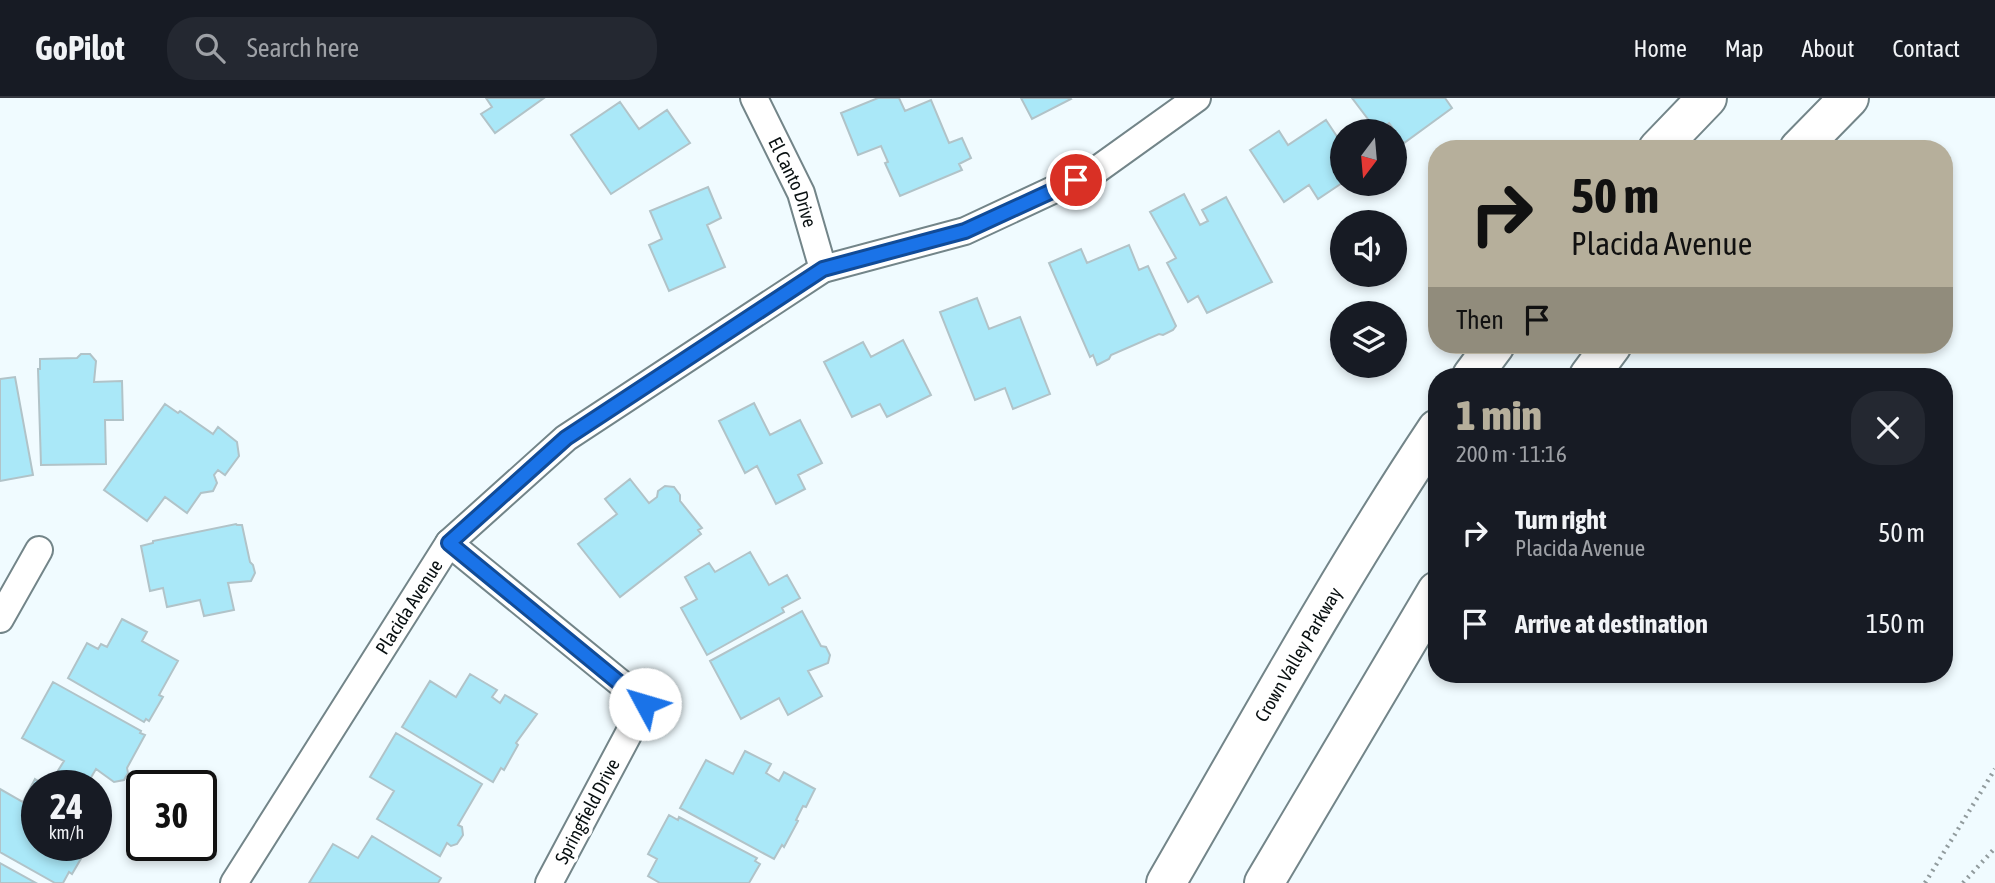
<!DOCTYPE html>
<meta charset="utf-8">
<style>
body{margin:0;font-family:"Asap Condensed",sans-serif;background:#242831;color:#f1f3f6;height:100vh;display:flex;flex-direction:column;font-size:26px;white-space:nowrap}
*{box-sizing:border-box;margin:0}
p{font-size:23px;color:#9ea1a6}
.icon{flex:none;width:38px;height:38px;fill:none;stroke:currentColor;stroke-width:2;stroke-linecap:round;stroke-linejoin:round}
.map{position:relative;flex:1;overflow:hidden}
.drawer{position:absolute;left:1428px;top:270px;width:525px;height:315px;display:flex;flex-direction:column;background:#171b24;border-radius:28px;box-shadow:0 4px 10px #0003}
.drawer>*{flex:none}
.top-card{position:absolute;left:1428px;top:42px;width:525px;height:214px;border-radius:28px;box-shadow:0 4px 10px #0003;background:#b6af9b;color:#111;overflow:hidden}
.needle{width:46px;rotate:196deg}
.tools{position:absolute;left:1330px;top:21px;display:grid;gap:14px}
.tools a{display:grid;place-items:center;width:77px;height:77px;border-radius:50%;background:#171b24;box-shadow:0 4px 10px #0003;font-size:35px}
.speed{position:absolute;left:21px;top:672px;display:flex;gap:14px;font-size:35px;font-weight:700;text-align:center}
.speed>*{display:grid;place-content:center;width:91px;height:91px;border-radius:50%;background:#171b24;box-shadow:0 4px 10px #0003;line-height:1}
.speed small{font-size:18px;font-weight:400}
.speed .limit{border:4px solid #111;border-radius:10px;background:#fff;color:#111}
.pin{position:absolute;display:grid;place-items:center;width:60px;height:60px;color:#fff;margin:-30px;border:4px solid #fff;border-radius:50%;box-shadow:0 2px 7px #0007}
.me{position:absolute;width:77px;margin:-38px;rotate:309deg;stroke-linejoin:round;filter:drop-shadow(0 0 5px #0008)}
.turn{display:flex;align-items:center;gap:24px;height:147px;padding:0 28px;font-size:32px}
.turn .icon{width:91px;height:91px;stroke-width:2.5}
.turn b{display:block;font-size:49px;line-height:60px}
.then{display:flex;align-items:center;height:66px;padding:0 28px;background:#0003;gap:14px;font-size:26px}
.round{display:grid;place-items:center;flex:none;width:74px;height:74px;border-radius:28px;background:#242831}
.head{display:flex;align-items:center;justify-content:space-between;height:119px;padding:0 28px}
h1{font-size:42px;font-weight:800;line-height:52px;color:#b6af9b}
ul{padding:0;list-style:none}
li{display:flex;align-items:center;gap:21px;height:91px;padding:0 28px}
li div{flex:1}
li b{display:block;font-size:26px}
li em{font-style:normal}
header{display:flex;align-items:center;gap:42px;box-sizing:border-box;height:98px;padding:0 35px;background:#171b24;border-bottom:2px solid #363941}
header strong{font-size:33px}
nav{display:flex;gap:38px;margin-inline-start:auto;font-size:24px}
.search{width:490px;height:63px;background:#242831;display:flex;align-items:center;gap:18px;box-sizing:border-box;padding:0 24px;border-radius:28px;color:#9ea1a6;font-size:26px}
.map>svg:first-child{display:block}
</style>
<header>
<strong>GoPilot</strong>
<div class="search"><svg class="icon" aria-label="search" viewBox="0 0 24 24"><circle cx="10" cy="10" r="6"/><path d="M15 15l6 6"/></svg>Search here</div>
<nav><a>Home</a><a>Map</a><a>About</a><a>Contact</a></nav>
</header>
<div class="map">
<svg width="1995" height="785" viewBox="0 0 1995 785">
<rect width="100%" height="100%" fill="#f0fbff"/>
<!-- building -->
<path fill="#aae8f8" stroke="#b1c3c8" stroke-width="2" d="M486,0h58l-49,35 -14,-19 11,-7z
M878,0h21l6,13 26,-11 18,43 13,-5 9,20 -12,6 3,6 -62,26 -15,-33 3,-1 -7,-16 -23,9 -17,-42z
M1021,0h49l1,1 -39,20z
M1352,0h93l7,10 -48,35 -15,-20 -12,8z
M620,4l19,27 28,-19 23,33 -79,51 -40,-59z
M1326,22l16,24v39l-24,16 -9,-14 -25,17 -34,-52 29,-19 9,14z
M708,89l13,31 -14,7 18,42 -56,24 -20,-46 13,-6 -12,-28z
M1184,96l16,31 8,-4 -6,-11 24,-13 46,85 -65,31 -9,-17 -10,6 -21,-39 9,-5 -26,-46z
M1129,147l10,25 9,-4 28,60 -3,4 -10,5 -4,-1 -48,21 -2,4 -12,6 -4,-10 -3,2 -41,-94 32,-14 6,14z
M977,200l12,31 31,-12 30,77 -37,15 -8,-21 -30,12 -35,-88z
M903,242l28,55 -44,22 -7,-13 -28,13 -28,-55 39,-20 8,15z
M81,256h9l6,7 -2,21 28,-1 1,39h-18l1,44 -65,1 -3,-96h2v-10l37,-1z
M15,279l18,98 -33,6v-102z
M754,305l16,32 30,-15 22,43 -24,12 7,14 -29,15 -19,-38 -12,7 -26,-52z
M165,306l13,9 2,-2 33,23 5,-7 19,15 2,14 -14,19 -7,-5 -4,5 3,8 -4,8 -12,2 -14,20 -22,-16 -18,24 -43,-31z
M630,381l19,24 8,-6 1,-6 7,-5 9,1 6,8v6l22,27 -4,2 3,4 -81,63 -42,-53 39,-30 -12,-15z
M236,426l1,1h5l8,37 3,3 2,8 -4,8 -23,2 6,27 -30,6 -4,-16 -33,7 -4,-19 -13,3 -9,-45 12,-3v-2z
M750,454l19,33 18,-10 13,23 -18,10 2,4 -77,43 -26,-47 16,-9 -12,-22 24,-14 6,9z
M802,513l19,35 5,1 4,8 -2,8 -20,8 14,25 -34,19 -9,-17 -38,21 -31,-58z
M122,521l25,13 -5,9 36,20 -19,34 4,2 -14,24 -3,-2 -2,3 -76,-44 19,-35 11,6 3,-5 6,3z
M470,576l27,16 -5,7 8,6 5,-8 32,19 -21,29 2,2 -14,25 -3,-2 -8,14 -91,-55 28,-46 26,16z
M53,584l88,49 -1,2 5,2 -18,33 1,5 -4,7 -10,2 -18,-13 -10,17h-16l-16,-9 10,-16 -42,-23z
M396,635l86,51 -24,41 4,2 1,8 -6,9 -6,2 -4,-3 -7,13 -63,-37 17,-28 -24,-14z
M745,653l26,13 -5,9 13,8 5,-9 31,17 -9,18 -3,-1 -7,14 2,1 -14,26 -2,-2 -8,14 -94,-51 26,-48 27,14z
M35,681l12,7h-10v59h48l-2,4 3,1 -14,24 -3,-2 -6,11h-8l-55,-31v-63l23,13z
M669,717l9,5 1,-3 78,41 -2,3 5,3 -11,19h-89l-12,-7 9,-17 -9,-5z
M372,738l69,42 -3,5h-129l24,-39 25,14z
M0,765l36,20h-36z"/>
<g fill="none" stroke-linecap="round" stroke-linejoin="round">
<!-- street casing -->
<g stroke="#738589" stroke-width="30">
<g id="street">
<path id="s1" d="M754,0l47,95 22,76"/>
<path d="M449,445l196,160 -96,180"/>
<path d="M0,521l39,-69"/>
<path id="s2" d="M234,785l215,-340 117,-105 257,-169 142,-38 133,-62 99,-71"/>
</g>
</g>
<!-- primary casing -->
<g stroke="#738589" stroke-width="42">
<g id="primary">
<path d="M1658,51l49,-51"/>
<path d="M1799,51l50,-51"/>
<path d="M1472,278l23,-31"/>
<path d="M1589,278l23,-31"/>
<path id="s3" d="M1166,785c88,-152 173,-307 271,-454"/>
<path d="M1264,785l173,-292"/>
</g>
</g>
<!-- path -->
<path stroke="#919b9d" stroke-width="4.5" stroke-dasharray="2 5" stroke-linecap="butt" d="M1925,785l70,-114
M1963,785l32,-35"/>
<!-- street -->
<use href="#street" stroke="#fff" stroke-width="26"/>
<!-- primary -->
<use href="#primary" stroke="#fff" stroke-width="38"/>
</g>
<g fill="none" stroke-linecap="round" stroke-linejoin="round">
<!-- route casing -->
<g stroke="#114b97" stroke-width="18">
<path id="route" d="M645,606l-196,-161 117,-105 257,-169 142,-38 111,-51"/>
</g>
<!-- route -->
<use href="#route" stroke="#1a73e8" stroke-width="12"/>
</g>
<g text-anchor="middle" stroke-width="7" stroke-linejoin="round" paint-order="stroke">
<!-- street labels -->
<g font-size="19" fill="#091011" stroke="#fff">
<text dy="7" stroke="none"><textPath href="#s1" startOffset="93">El Canto Drive</textPath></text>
<text dy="7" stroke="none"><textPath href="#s2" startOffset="327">Placida Avenue</textPath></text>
<text dy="7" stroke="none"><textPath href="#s3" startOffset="264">Crown Valley Parkway</textPath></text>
<text transform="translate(587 713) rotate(-62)" y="7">Springfield Drive</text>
</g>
</g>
</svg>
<div class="tools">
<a><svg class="needle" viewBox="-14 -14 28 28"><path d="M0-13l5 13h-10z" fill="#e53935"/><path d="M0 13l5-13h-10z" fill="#9ea1a6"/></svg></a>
<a><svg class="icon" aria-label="sound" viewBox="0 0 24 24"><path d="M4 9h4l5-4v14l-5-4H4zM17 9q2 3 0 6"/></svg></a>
<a><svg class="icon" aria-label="layers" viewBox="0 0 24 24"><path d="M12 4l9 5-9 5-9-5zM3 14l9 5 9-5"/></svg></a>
</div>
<div class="speed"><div>24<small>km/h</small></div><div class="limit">30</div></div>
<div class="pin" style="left:1076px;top:82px;background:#d93025"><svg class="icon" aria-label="arrive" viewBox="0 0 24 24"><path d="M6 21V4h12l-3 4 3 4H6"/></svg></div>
<svg class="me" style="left:645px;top:606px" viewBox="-20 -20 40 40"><circle r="19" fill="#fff"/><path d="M0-13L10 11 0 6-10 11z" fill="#1a73e8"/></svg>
<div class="top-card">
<div class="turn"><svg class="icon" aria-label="right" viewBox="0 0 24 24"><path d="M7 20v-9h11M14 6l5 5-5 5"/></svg><div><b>50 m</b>Placida Avenue</div></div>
<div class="then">Then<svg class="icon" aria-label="arrive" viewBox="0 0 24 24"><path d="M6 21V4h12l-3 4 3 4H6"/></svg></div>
</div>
<section class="drawer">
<div class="head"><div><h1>1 min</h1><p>200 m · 11:16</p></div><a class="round"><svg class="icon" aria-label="close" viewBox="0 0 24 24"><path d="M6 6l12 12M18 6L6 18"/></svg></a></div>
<ul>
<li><svg class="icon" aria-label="right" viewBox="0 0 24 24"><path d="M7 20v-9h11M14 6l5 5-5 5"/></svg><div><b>Turn right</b><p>Placida Avenue</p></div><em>50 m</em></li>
<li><svg class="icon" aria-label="arrive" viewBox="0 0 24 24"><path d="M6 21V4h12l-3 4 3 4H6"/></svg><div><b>Arrive at destination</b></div><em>150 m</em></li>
</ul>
</section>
</div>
